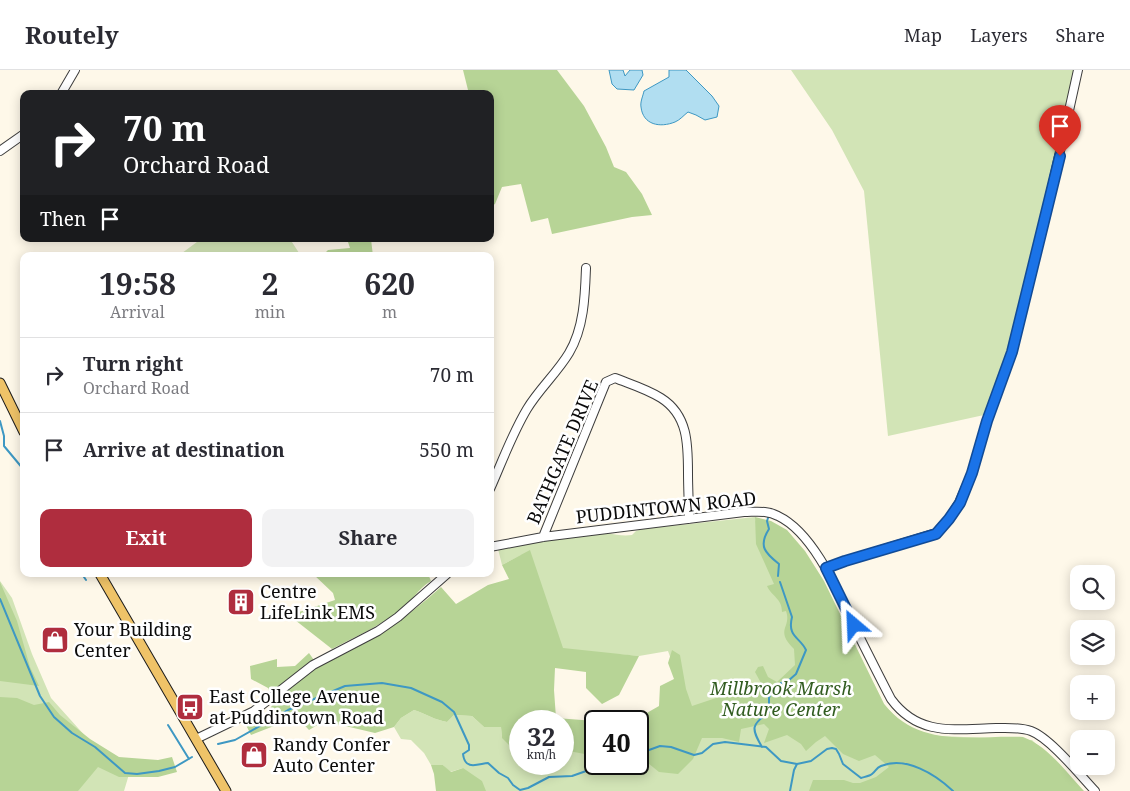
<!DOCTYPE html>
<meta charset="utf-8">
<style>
body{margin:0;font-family:"Noto Serif",serif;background:#f2f2f3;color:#2b2b33;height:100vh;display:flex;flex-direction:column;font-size:19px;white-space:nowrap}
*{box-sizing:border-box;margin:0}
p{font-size:16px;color:#7c7c81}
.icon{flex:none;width:28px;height:28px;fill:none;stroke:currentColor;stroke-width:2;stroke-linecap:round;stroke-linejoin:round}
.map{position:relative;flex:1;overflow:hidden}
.side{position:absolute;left:20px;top:182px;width:474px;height:325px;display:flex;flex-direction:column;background:#fff;border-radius:10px;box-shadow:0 2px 12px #0003}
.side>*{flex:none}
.hud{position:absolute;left:20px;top:20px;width:474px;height:152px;border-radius:10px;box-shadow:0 2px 12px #0003;background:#202124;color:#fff;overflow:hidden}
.buttons{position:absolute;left:1070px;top:495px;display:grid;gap:10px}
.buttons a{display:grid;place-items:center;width:45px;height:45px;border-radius:10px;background:#fff;box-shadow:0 2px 12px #0003;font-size:25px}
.speed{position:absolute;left:509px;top:640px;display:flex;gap:10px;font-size:25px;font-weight:700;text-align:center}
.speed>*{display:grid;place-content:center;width:65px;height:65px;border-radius:50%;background:#fff;box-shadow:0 2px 12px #0003;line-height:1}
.speed small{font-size:12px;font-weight:400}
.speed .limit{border:2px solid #111;border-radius:8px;background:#fff;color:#111}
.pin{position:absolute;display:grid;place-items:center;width:42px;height:42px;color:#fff;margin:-51px -21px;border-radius:50% 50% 50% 0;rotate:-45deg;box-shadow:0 0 5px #0007}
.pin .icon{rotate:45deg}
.me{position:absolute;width:55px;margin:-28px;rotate:334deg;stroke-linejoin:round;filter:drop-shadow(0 0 4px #0008)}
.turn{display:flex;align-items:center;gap:18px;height:105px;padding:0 20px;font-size:22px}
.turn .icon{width:65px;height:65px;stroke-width:2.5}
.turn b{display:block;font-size:35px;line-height:42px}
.then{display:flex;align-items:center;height:48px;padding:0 20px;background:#0003;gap:10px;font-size:19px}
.eta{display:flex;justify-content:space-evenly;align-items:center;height:85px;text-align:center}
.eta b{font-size:30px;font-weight:700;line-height:35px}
.action{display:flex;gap:10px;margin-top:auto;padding:10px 20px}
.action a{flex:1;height:58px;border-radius:10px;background:#af2d3e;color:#fff;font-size:20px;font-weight:700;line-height:58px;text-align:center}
.action a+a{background:#f2f2f3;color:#2b2b33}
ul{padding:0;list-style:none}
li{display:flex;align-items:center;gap:15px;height:75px;padding:0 20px;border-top:1px solid #e1e1e2}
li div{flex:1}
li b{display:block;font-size:19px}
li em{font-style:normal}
header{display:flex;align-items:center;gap:30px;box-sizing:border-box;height:70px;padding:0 25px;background:#fff;border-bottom:1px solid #e1e1e2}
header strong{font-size:24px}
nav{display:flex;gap:28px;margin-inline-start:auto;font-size:18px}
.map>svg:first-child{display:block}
</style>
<header>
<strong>Routely</strong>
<nav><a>Map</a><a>Layers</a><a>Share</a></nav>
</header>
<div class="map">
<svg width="1130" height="721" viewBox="0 0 1130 721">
<rect width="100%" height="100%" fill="#fef8e9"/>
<!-- green -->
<path fill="#d2e4b6" d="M791,0h288l-85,348 -10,-3 -96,21 -24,-245 -32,-61z
M201,169h89l11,17h-123z
M755,447v3l119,164 10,20 17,19 19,12 112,5 50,51h-617l-2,-23 -13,4 -7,-7h-12l-7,-12 -13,-13 -10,-1 -7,-12 7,-9 13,-8c12,4 21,10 33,12l7,-7 18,1 12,11h17l1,11 18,-8v34h42l1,-40 32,13v27h43v-21l56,-19 -26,-73 -29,5 -23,-2 -66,3 -29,-102 -19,10 -4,-16 39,-7 71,-9c8,2 16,3 24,2l4,-4 6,-2z
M0,511l12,17 20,56 19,44 36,40 43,33 -6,20h-124z"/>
<!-- forest -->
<path fill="#b7d496" d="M463,0h94l27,36 22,41 8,20 12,5 16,22 10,21 -20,2 -80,17 -4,-16 -17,4 -10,-38 -19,3 -7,17 -5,3v-113h-21z
M347,169h24l2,17h-51l6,-6 22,-2z
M755,447l16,4 16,9 18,21 19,30 60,123c36,45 88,31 139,33 25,9 43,35 61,54h-275l4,-11h31l9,3h7l16,-6 13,-10 -14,-12 -16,6 -16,-7 -18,-18 -9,6 -10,9 -5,-7 -14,-9 -23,8 5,-14 -5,-5 -23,5 -2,13 -17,-4h-20l-9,21 -15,15 -19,-2 -16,-13h-5v-38h-25l9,-6 16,6 7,-7 14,-8 1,-20 14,-7 -6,-16 4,-13 8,5 6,34 6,17 69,-23 -6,-11 3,-5 5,-1 5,11 9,5 18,-17 -1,-16c-20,-20 -2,-21 -8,-38l-4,1c0,-14 -10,-15 -15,-26l7,-2 -18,-40z
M530,480l33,98 76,8 -20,39 -17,9 -16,-16v-16l-31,-4 -1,22 2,28 39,3v35l-21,-4 -11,1 -1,-32h-42v26h-9l-9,-9 -1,-11h-17l-12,-11 -18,-1 -7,7c-12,-2 -21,-8 -33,-12l-13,8 -7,9 -19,6 -51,-12 -15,9 -15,-16 -20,12 -23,9 -6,-12 22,-11 8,-10 -7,-14 -17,-9 -1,-13 27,-7v8l18,-1 14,-13 9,13c45,-19 87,-46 123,-79l15,17 32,-19 21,-6 -7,-14z
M313,504h48l8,2 18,-2h41l3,7c-13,7 -19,21 -31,30 -21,15 -45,26 -68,38l-37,-29 -2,-6 42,-14 -2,-7z
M0,512l17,39 13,46 9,19 -39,-5z
M0,627l17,1 17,7 15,-3 11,13 30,24 29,18 39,3 14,-3 5,15 -19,5h-39l-21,-10 -20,24h-78z
M431,695h12l8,7 12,-4 19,13 4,10h-50l-2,-17z"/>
<!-- water -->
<path fill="#b1def1" stroke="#3e98c3" d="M609,0h14l2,6 5,-6h12l1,5 -9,15 -17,-1 -5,-5z
M669,0h17l26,26 7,10 -2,11 -12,3 -9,-5 -8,-3c-4,3 -8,8 -13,10 -15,6 -32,3 -34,-15 -1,-5 2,-11 3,-16l25,-14z"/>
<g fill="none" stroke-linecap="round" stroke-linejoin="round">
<!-- stream -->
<path stroke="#3e98c3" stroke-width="2" d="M0,351l4,15v10l20,24
M769,445l-2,6 2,8c-11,17 -4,24 10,35l-1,12
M82,504l4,6
M0,529l40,97 14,21 18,16 23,14 30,26 12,1 22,-3 16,-4 17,-10
M168,655l21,34
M218,674l17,-4 53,-30 57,-24 37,-3 29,5 31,14 12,10 15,33v5l-6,4c2,17 15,10 25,9l11,10 9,5 5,7 7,5 8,-2 21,-11 23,-1 34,-12
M762,677c-11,-19 -11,-22 7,-35v-14l2,-6 8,-3 2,-6 7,-2 8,-7 10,-24c-6,-13 -19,-13 -14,-33l-12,-35
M638,684l22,-8 11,1 23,8 8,-2 11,-9 12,-2 41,5 15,14 16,3
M790,721l4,-21 3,-6 14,-3 16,-12 5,-1 4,1 3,5 4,10 18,14c3,-1 9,-2 11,-4 4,-3 4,-6 9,-8 25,-10 54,8 72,25"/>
<!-- minor casing -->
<g stroke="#3d3d3d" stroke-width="10">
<path id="minor" d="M61,24l14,-24
M0,81l24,-17
M490,419c12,-27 22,-55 37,-80 12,-20 30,-36 42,-56 15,-25 16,-57 17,-85
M543,467l63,-155 9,-4c15,6 32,11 46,20 27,17 27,46 27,75 0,15 1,31 1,46
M490,477l53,-10 201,-25c12,0 23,-2 34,4 38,18 63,83 80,118 11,22 22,44 33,65 28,38 64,30 105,29 11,0 24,-1 35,3 19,7 49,44 64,60
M826,499l19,-8 91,-28 13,-14 10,-16 13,-30 15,-52 25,-69 35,-142 31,-140
M196,669l58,-28 59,-46 65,-34 20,-14 49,-43"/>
</g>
<!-- major casing -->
<g stroke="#1b1b1b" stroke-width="11">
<path id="major" d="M0,313l24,49
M100,504l126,217"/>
</g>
<!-- minor -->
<use href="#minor" stroke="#fff" stroke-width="8"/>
<!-- major -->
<use href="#major" stroke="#efc368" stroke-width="9"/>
</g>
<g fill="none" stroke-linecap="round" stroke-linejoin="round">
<!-- route casing -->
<g stroke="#114b97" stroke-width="12">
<path id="route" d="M854,555l-28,-57 19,-7 91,-27 13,-15 11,-16 12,-30 15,-52 25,-69 48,-196"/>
</g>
<!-- route -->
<use href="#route" stroke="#1a73e8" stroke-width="9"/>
</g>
<!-- icons -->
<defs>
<g id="building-square" transform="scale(1.4375)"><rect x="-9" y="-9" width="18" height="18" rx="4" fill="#af2d3e" stroke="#fff"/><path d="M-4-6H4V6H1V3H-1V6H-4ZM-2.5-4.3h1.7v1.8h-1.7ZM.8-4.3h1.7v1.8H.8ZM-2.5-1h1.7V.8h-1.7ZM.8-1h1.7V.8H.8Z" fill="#fff"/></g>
<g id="shop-square" transform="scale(1.4375)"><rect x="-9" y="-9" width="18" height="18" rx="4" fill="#af2d3e" stroke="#fff"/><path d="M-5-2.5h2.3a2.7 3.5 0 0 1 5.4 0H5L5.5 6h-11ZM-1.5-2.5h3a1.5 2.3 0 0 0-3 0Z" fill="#fff"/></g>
<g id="bus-square" transform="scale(1.4375)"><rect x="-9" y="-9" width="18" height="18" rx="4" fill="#af2d3e" stroke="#fff"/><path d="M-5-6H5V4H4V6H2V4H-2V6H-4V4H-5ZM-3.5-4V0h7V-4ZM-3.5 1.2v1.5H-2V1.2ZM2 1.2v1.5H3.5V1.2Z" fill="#fff"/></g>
</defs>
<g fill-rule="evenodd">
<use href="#building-square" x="241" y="532"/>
<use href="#shop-square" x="55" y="570"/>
<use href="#bus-square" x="190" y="637"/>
<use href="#shop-square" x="254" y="685"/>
</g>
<g text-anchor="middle" stroke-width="5" stroke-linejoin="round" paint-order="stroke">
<!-- street labels -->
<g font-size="18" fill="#0a0a0a" stroke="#fff">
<text transform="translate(563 382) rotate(-67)" y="6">BATHGATE DRIVE</text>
<text transform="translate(666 438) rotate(-6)" y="6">PUDDINTOWN ROAD</text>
</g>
<!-- poi labels -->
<g font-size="18" fill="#0a0a0a" stroke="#fff" text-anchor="start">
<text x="260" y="528">Centre<tspan x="260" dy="21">LifeLink EMS</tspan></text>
<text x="74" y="566">Your Building<tspan x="74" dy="21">Center</tspan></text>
<text x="209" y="633">East College Avenue<tspan x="209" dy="21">at Puddintown Road</tspan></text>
<text x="273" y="681">Randy Confer<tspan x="273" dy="21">Auto Center</tspan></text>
</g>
<!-- park labels -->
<g font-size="18" font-style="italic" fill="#315c20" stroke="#fff">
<text x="781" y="625">Millbrook Marsh<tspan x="781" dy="21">Nature Center</tspan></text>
</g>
</g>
</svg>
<div class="buttons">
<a><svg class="icon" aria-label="search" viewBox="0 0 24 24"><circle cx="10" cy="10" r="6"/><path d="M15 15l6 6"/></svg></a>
<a><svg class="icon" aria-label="layers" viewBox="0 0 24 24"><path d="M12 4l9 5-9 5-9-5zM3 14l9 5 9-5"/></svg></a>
<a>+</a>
<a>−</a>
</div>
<div class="speed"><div>32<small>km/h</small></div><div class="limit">40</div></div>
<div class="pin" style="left:1060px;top:86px;background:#d93025"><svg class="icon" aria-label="arrive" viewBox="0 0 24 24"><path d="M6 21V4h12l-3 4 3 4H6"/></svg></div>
<svg class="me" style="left:854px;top:555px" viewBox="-20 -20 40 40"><path d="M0-17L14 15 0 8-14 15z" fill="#1a73e8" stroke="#fff" stroke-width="4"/></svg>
<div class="hud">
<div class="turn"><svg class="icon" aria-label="right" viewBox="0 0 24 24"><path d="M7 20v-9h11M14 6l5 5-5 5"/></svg><div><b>70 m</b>Orchard Road</div></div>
<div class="then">Then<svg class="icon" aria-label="arrive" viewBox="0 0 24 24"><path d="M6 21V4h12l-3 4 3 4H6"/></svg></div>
</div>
<section class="side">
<div class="eta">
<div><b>19:58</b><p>Arrival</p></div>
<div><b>2</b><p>min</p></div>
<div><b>620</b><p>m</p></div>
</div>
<ul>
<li><svg class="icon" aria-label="right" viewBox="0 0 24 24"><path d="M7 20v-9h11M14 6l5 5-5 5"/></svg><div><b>Turn right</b><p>Orchard Road</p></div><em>70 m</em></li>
<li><svg class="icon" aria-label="arrive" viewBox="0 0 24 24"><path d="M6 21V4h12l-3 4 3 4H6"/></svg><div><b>Arrive at destination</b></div><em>550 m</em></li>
</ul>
<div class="action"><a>Exit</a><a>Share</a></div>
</section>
</div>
